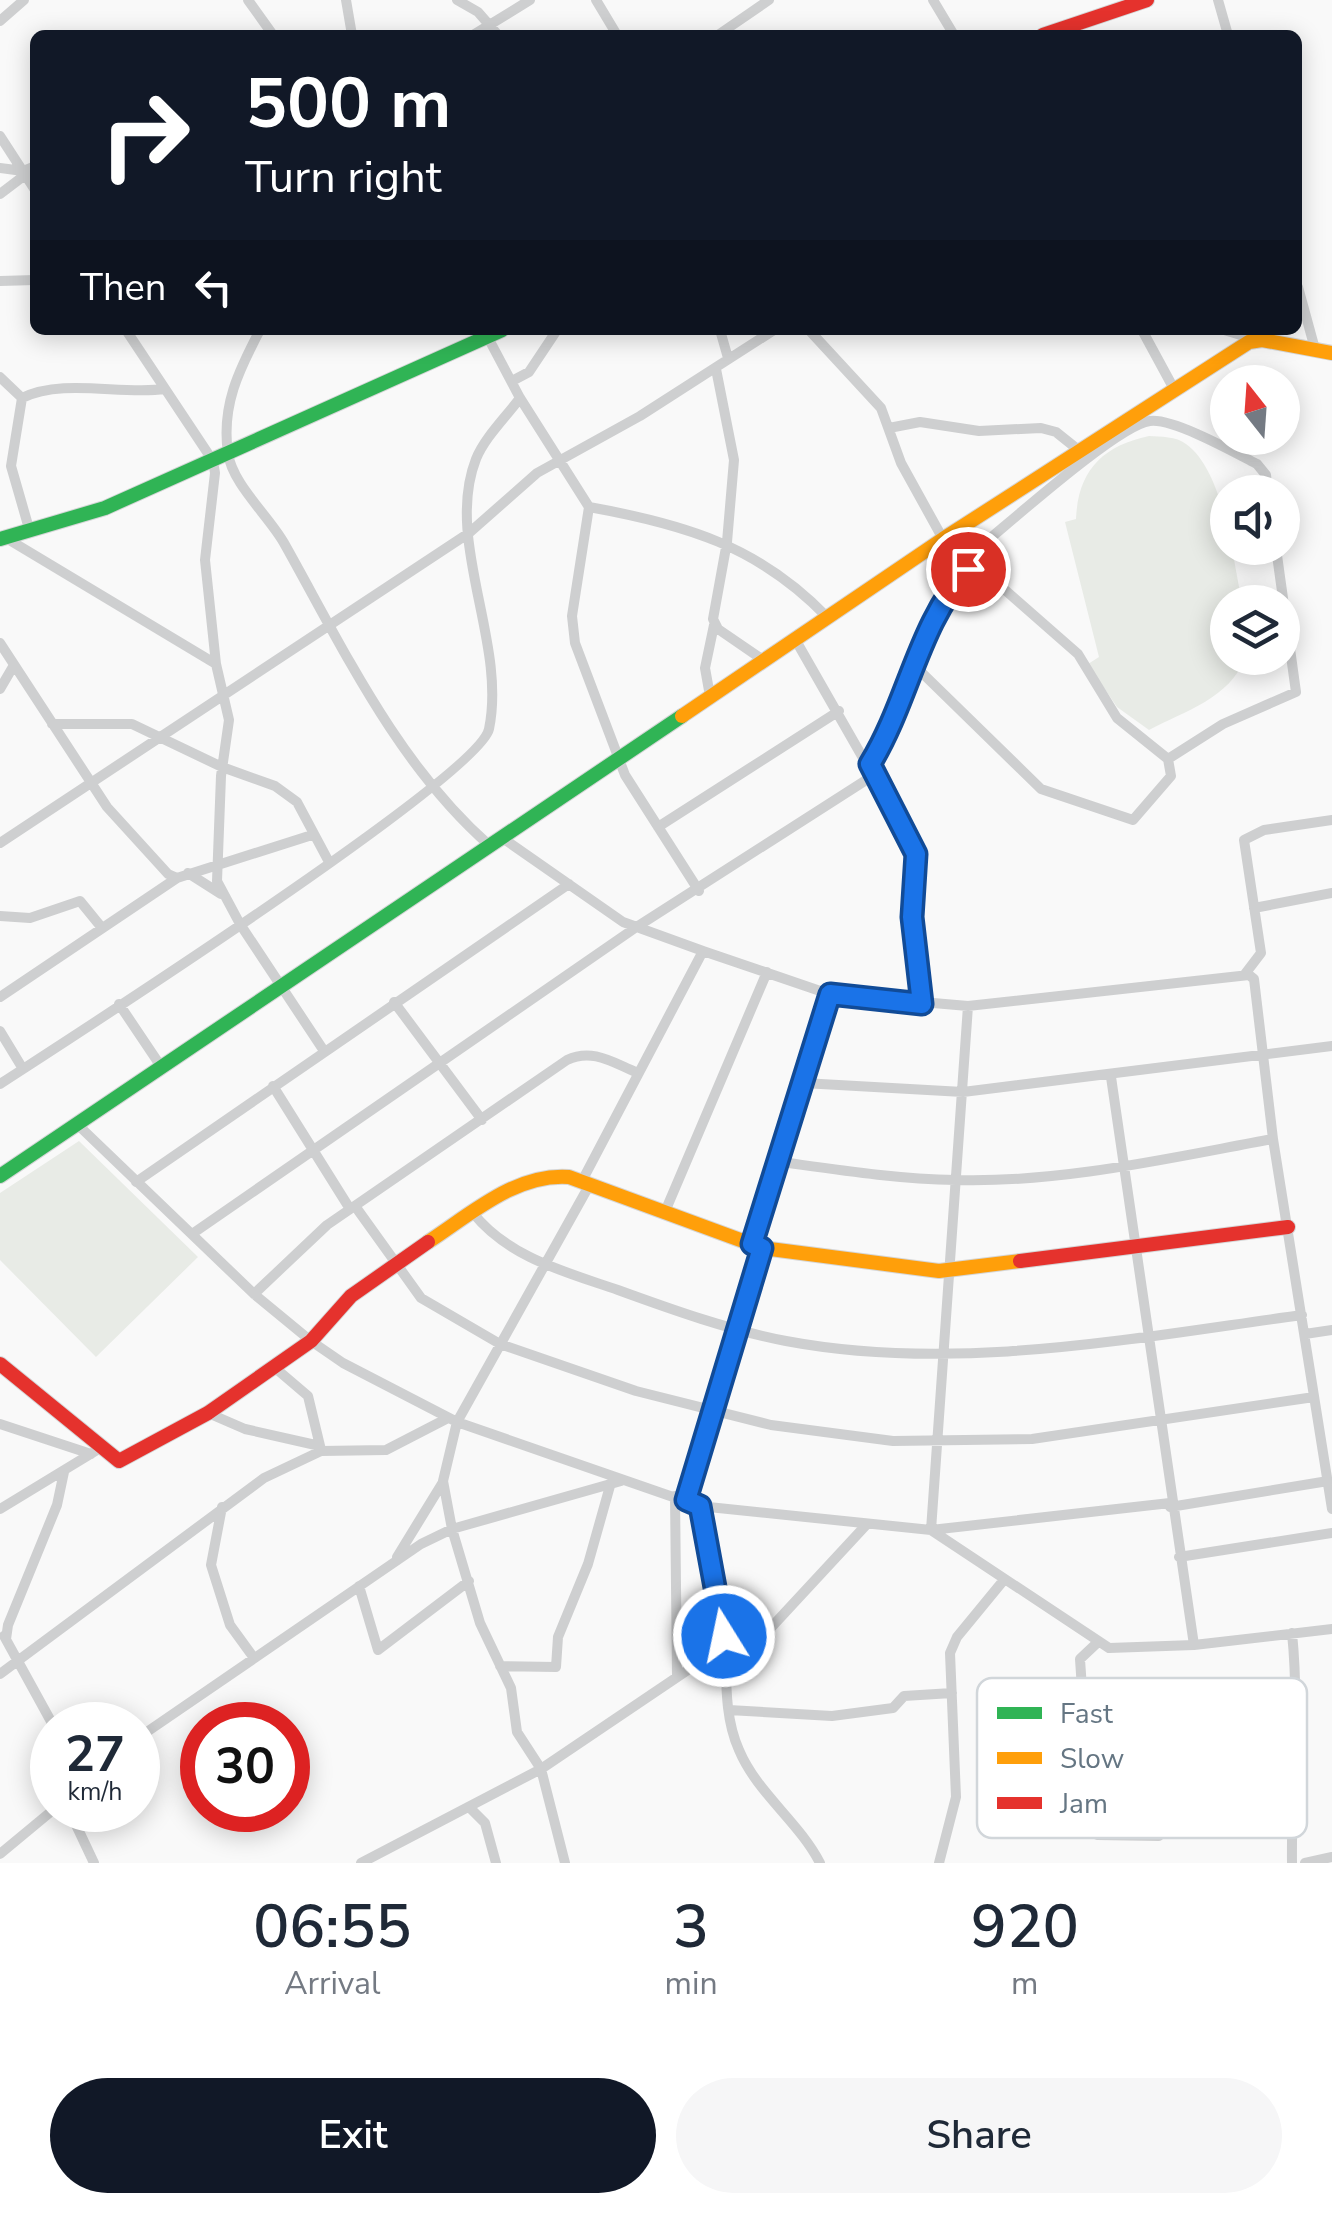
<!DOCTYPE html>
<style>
body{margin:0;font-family:"Nunito Sans",sans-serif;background:#f6f6f7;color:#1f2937;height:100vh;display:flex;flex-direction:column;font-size:38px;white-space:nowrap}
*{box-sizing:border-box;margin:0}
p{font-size:32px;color:#747a83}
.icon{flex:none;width:55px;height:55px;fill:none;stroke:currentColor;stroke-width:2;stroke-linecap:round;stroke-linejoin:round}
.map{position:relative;height:1863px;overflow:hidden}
.side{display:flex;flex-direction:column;background:#fff;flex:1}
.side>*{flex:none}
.banner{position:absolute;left:30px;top:30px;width:1272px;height:305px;border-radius:15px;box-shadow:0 5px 25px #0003;background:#111827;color:#fff;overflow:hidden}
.needle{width:65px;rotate:343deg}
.fabs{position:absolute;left:1210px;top:365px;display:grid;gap:20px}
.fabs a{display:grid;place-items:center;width:90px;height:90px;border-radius:50%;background:#fff;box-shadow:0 5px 25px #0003;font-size:50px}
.speed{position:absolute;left:30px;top:1702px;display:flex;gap:20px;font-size:50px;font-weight:700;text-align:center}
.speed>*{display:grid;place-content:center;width:130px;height:130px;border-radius:50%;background:#fff;box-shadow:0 5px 25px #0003;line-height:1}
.speed small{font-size:25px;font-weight:400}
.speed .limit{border:15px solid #d22;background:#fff;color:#111}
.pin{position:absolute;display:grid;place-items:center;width:85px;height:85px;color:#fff;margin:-42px;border:5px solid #fff;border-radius:50%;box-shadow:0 2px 10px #0007}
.me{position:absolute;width:110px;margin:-55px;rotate:350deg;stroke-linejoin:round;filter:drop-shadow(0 0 8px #0008)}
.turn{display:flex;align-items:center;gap:35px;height:210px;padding:0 50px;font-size:45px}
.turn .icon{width:130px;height:130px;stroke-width:2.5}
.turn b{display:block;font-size:70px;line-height:85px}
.then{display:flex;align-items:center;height:95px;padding:0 50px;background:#0003;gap:20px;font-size:38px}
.eta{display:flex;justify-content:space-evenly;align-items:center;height:170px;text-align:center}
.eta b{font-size:60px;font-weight:600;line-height:70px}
.cta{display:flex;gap:20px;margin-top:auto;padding:20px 50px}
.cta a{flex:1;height:115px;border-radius:60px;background:#111827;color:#fff;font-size:40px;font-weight:600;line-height:115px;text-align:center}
.cta a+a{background:#f6f6f7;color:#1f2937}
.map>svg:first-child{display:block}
</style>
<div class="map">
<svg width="1332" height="1863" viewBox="0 0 1332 1863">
<rect width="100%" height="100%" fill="#f9f9f9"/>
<!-- green -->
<path fill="#e8ebe6" d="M1149,436c12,1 27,0 37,8 38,27 47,116 56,158h-14v56h17c-15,40 -60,53 -96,72l-32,-23 -29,-43 11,-7 -34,-135 11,-3c2,-48 26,-73 73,-83z
M79,1141l119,116 -102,100 -96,-97v-67z"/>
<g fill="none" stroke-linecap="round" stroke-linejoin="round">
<!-- fast casing -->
<g stroke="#d5d6d7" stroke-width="16">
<path id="fast" d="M0,539l105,-31 397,-178
M0,1176l682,-460"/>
</g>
<!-- slow casing -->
<g stroke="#d5d6d7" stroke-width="16">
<path id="slow" d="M682,716l261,-177 306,-197 13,-2 70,13
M428,1242c43,-28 88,-69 141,-65l193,71 177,23 81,-10"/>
</g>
<!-- jam casing -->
<g stroke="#d5d6d7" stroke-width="16">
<path id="jam" d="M1043,35l104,-35
M1020,1261l268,-34
M0,1364l119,97 89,-48 103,-72 40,-45 77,-54"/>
</g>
<!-- street -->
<path stroke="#cecfd0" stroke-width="10" d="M248,0l25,35
M346,0l6,35
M457,0l21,12 20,23
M596,0l21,35
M933,0l21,35
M1218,0l10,35
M0,21l24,-21
M473,35l57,-35
M718,35l51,-35
M0,136l35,54
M0,168l23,3 12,-5
M0,194l25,-19
M0,281l35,-1
M1298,287l17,62
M126,330l87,131 2,12 -10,87 11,104 13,56 -8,56 -4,105 23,43 84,127
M260,330c-21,40 -39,76 -32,123 4,31 41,63 56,90 59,105 113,221 205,302
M484,330l36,68 69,109 -17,109 3,27 50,132 74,116
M720,330l8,28
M809,330l72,78 20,55 42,76
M1142,330l32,59
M1224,330l30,9
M716,369l18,91 -7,82 -14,77 5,10 45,31
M0,377l22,21
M512,381l17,-9 28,-42
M889,428l31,-6 59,9 62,-3 15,4 25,20
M589,507c95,17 170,39 238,110
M30,532l-19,-66 11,-68c41,-20 98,-3 143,-9
M6,538l210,126
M795,639l120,210 4,19 -6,49 9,87
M0,643l107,164 61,67 9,4 135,-43
M916,667l125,122 92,31 38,-44 -3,-17 -51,-41 -39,-64 -90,-79 -37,-41
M0,689l14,-24
M710,696l-5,-28 9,-43
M52,724h80l90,43 53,19 22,16 32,60
M1168,759l55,-35 73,-32 -20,-144
M870,765l35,-66 30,-88 33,-42 2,-14c33,-26 147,-130 180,-134 23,-3 84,31 107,43l9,11 2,17
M658,827l181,-116
M501,837l122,85 80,29
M0,843l469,-310 68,-60 103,-57 134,-86
M188,873l33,21
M1254,908l78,-15
M0,916l30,2 50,-17 22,27
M1245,974l16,-21 -17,-113 20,-10 68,-10
M0,997l177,-119
M394,1002l88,118
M119,1004l43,64
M968,1006l-37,524 239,-27
M0,1031l23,38
M1111,1077l83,568
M803,1083l160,9 369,-46
M0,1084c66,-43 479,-308 489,-355 18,-87 -45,-188 -13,-270 9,-22 30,-42 44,-61
M273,1086l77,123
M78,1125l176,169 57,47 32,22 114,59 242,84 232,24 178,118 85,-3 138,-16
M781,1162c58,8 116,17 175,18 106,3 213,-22 317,-41
M582,1181l121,-230 126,43 139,12 281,-31 5,4 19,160 59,370
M136,1182l433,-298
M355,1206l66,92 79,46 136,47 135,34 122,16 139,-2 282,-42
M473,1213c36,45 93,59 145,77 55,20 111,40 168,51 170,32 347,-3 516,-26
M664,1214l103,-242
M192,1234l443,-306 239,-153
M752,1244l29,-82 48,-168
M254,1294l73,-69 240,-165c25,-12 45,2 69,12
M1305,1334l27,-4
M274,1367l34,29 13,54
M208,1413l37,16 75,17
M0,1424l91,30
M675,1496l2,179
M686,1500l76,-252
M699,1506c9,42 22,86 26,130 2,38 -2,78 14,114 18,43 60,72 81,113
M222,1507l-11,58 19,60 24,33
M1170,1507l158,-26
M0,1509l102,-62
M397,1557l46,-75
M1179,1557l153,-24
M359,1586l19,64 91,-69
M4,1636l49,89
M6,1639l2,-14 49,-120 7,-33
M1097,1643l-17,16 11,164 6,12 62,1 21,-23 45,-13 67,-56
M500,1666l56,1 2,-30 30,-73 22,-78
M0,1674l264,-196 57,-27 65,-1 62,-32
M729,1710l103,6 61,-8 11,-12 48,-3
M138,1738l283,-194 31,-15 169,-48
M469,1807l16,16 11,40
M69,1810l25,53
M0,1854l53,-44
M361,1863l180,-94 163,-110 62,-26 101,-109
M565,1863l-24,-94 -24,-37 -6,-44 -31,-65 -28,-94 -9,-48 14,-59 133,-238
M939,1863l17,-66 -6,-144 7,-16 46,-56
M1292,1863c-1,-77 8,-153 0,-230
M1305,1863l27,-6"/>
<!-- fast -->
<use href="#fast" stroke="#30b455" stroke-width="14"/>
<!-- slow -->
<use href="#slow" stroke="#ff9f0a" stroke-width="14"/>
<!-- jam -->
<use href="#jam" stroke="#e5322d" stroke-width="14"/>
</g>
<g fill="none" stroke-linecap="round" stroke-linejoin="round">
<!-- route casing -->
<g stroke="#114b97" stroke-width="25">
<path id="route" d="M724,1636l-24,-130 -14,-6 76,-252 -10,-4 78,-250 92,10 -10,-87 4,-63 -46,-90c39,-64 48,-140 98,-195"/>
</g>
<!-- route -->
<use href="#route" stroke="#1a73e8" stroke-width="18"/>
</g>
<!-- legend -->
<rect x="977" y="1678" width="330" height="160" rx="15" fill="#fff" stroke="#d1d6da" stroke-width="2.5"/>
<rect x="997" y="1707" width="45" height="12" fill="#30b455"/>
<rect x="997" y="1752" width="45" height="12" fill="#ff9f0a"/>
<rect x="997" y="1797" width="45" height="12" fill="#e5322d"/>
<g font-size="28" fill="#657683">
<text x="1060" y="1723">Fast</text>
<text x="1060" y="1768">Slow</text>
<text x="1060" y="1813">Jam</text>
</g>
</svg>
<div class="fabs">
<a><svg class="needle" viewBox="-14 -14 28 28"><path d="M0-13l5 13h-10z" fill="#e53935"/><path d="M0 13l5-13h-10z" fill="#747a83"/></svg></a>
<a><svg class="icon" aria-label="sound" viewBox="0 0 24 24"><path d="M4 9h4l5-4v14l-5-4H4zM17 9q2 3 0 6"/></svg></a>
<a><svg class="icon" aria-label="layers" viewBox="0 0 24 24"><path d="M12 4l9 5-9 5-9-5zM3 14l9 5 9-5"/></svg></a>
</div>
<div class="speed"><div>27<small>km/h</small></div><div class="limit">30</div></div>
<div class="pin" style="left:968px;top:569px;background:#d93025"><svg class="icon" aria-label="arrive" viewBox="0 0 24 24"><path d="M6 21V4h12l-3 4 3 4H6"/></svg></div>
<svg class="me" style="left:724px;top:1636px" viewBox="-20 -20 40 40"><circle r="17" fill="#1a73e8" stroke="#fff" stroke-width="3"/><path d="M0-11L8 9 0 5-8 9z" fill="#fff"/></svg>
<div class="banner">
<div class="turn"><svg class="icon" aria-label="right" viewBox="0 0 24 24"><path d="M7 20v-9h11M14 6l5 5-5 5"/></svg><div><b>500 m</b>Turn right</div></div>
<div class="then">Then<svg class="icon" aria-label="left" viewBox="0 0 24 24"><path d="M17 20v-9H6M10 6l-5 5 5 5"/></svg></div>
</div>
</div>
<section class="side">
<div class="eta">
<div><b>06:55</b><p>Arrival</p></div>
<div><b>3</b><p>min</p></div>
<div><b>920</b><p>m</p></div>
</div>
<div class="cta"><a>Exit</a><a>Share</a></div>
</section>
